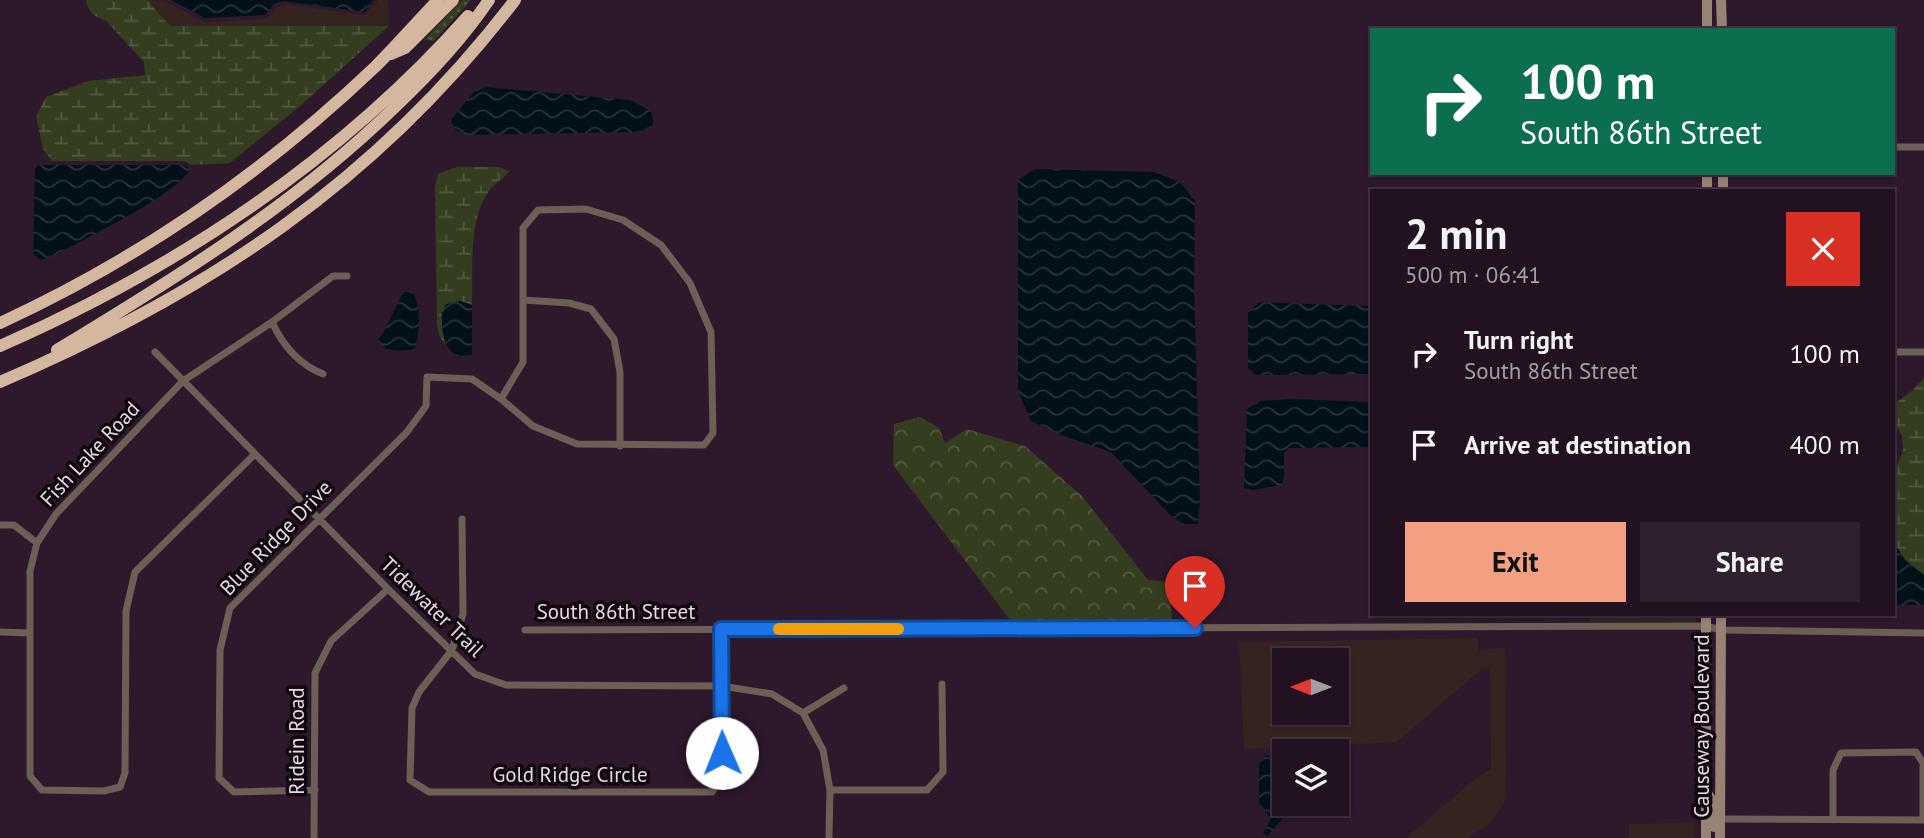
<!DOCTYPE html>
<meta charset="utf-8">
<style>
body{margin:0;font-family:"PT Sans",sans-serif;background:#2e202e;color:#f1f3f6;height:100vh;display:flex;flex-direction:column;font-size:26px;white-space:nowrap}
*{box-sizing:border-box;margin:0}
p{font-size:23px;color:#a29ea5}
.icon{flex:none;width:38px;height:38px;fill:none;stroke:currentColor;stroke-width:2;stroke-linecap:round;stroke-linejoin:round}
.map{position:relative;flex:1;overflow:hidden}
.side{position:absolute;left:1370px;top:189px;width:525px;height:427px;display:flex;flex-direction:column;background:#221221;border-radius:0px;box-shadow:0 2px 5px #0004,0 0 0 2px #3f323f}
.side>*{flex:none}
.banner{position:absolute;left:1370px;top:28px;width:525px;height:147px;border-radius:0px;box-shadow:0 2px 5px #0004,0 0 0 2px #3f323f;background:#0b6e4f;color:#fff;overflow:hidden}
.needle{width:46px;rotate:270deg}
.fabs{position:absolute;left:1272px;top:648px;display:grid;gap:14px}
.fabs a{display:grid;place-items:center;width:77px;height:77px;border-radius:0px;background:#221221;box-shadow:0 2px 5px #0004,0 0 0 2px #3f323f;font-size:35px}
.pin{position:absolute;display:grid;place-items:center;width:60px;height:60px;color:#fff;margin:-72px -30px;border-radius:50% 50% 50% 0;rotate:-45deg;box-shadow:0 0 7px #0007}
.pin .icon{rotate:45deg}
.me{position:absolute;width:77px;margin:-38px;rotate:359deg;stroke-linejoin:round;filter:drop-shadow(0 0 5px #0008)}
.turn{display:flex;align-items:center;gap:24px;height:147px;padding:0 35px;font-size:32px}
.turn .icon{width:91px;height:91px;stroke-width:2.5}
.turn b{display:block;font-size:49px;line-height:60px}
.round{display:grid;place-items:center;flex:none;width:74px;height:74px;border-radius:0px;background:#2e202e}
.head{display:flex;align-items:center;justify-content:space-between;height:119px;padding:0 35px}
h1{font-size:42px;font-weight:600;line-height:52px}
.primary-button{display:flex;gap:14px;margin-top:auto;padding:14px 35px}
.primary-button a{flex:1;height:80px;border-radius:0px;background:#f39f82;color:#111;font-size:28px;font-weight:600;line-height:80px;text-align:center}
.primary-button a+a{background:#2e202e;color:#f1f3f6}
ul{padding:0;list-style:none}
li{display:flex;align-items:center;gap:21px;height:91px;padding:0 35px}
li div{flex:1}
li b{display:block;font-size:26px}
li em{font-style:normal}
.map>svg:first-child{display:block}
</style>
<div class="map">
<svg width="1924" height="838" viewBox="0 0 1924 838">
<defs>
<pattern id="grass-dots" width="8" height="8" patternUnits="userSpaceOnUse" patternTransform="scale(1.75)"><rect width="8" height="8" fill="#343e1f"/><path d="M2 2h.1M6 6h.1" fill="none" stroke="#515940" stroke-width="1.8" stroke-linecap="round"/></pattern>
<pattern id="forest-crowns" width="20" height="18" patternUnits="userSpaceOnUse" patternTransform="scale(1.75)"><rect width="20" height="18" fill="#343e1f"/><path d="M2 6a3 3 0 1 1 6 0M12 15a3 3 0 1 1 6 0" fill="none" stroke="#515940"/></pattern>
<pattern id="wetland-marsh" width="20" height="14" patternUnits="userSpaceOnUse" patternTransform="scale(1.75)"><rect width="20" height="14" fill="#343e1f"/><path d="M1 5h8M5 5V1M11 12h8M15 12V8" fill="none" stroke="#515940"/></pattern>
<pattern id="water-waves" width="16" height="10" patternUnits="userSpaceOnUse" patternTransform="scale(1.75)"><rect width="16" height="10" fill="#02101a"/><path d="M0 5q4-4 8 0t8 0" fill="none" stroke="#27323b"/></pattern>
</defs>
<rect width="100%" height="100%" fill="#2d182c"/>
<!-- commercial -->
<path fill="#35231f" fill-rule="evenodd" d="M147,0h16l42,22 61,-3 11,-12 8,-3 80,11 13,-15h10l1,26h-219z
M1590,614h106v8h-107z
M1478,638v13l27,-4 1,127 -1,27 -14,22 -23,15h-62l70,-60 15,-9 -1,-100h-8l-85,73 -153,7 -5,-107zM1284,660h53v52h-53z
M1695,822v16h-66v-14z"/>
<!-- grass -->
<path fill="url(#grass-dots)" d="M462,0h9l-37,41 -10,-1z"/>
<!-- forest -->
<path fill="url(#forest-crowns)" d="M920,417l19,11 6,15 22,-14 58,17 57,50 66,84 22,2 2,42h-159l-120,-159 1,-41z"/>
<!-- wetland -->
<path fill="url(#wetland-marsh)" d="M86,0h61l23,26h219l-89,80 -70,57 -39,2 -7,-4h-132l-9,-12 -7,-33 10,-19 42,-16 57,-6 -1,-13 -38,-41 -13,-6 -6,-10z
M457,167h41l12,4c-6,7 -15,12 -20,19 -22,27 -17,83 -18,115l-12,-4 -19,12 4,32 -6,-10 -2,-11 -2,-138 3,-12z
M1924,378v197l-19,-15 -11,-17v-69l9,-24 -1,-14 -8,-14v-18l19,-14z"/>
<!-- water -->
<path fill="url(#water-waves)" d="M171,0h202l-8,12 -82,-11 -9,3 -9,11 -60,3z
M486,87l144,13 21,11 2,11 -2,7 -18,3 -165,3 -13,-5 -4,-10 22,-27z
M38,165h146l4,2v6c-25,29 -99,63 -135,83l-12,4 -8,-6 2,-85z
M1035,169l119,3 26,10 15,19 -1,85 6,215 -2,23h-14l-14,-9 -59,-63 -47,-16 -33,-15 -13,-30v-211z
M413,291c8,20 7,37 2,58l-16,2 -13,-2 -8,-9c12,-15 16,-33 26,-48z
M460,301l12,4v50l-16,1c-14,-11 -18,-36 -10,-52z
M1259,302l113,4v68l-116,1 -8,-7v-55z
M1293,399l79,3v45l-84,1 -4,5v23l-2,9 -29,5 -9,-2 3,-79 14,-8z
M1894,543l11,17 19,15v30h-30z
M1284,753v50h13l-30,33 -4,-3 8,-14 -12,-17v-38l6,-8z"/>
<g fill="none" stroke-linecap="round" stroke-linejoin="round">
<!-- street -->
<path stroke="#6b5f56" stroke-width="7" d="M1894,147h30
M523,300l46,3 22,6 23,30 6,33v74
M272,322c11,24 26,42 51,52
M155,352l233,237 87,85 31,11 216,1 50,8 31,19 20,37 7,40 -1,48
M1894,352h30
M255,454l-120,118 -9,39 -1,162 -5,14 -16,4 -62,-1 -12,-14v-205l7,-28 19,-29 127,-133 89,-59 61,-46h14
M462,519l1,95 -11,36 -33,42 -7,16 -2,72 19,12h283l11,-17 -2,-146
M0,525h14l23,18
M525,630l1181,-4 15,4 203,3
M0,632l30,1
M803,713l41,-25
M315,790l-81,2 -15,-14 1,-128 10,-42 177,-176 19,-26 1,-29 45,2 29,20 32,27 44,18 127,1 9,-12 -2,-101 -21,-49 -29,-38 -38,-25 -37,-11 -48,1 -15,18v134l-22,37
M830,790h97l16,-18 -1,-88
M1720,819l204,1
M1833,820v-50l8,-17 75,-1 7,11v57
M314,838l1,-165 16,-32 57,-52"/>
<!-- secondary -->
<path stroke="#968374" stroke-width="10" d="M1707,0v30
M1721,0l1,30
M1707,191v-18
M1723,191v-18
M1708,794l3,5 3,28
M1706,838v-224
M1720,838l1,-224"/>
<!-- highway -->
<path stroke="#d4b79f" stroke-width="12" d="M391,54l14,-6 48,-48
M0,323c139,-64 265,-151 376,-257 21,-21 41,-44 62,-66
M0,346c176,-77 340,-186 468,-330
M57,350c119,-72 236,-144 337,-242 35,-33 68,-68 95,-108
M0,382c208,-89 376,-200 515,-382"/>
</g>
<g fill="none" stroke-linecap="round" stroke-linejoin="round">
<!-- route casing -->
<g stroke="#114b97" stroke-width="18">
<path id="route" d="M722,753l-1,-124 474,-1"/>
</g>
<!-- route -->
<use href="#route" stroke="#1a73e8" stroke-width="12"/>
<!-- slow -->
<path stroke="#f59e0b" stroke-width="12" d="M779,629h119"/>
</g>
<g text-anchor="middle" stroke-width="7" stroke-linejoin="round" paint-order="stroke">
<!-- street labels -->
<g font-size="21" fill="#e8d9e6" stroke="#10070f">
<text transform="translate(90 454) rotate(-47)" y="7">Fish Lake Road</text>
<text transform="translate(276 538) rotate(-46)" y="7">Blue Ridge Drive</text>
<text transform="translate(432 607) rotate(44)" y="7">Tidewater Trail</text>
<text x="616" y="619">South 86th Street</text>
<text transform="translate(1702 726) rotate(-90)" y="7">Causeway Boulevard</text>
<text transform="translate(297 741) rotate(-90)" y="7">Ridein Road</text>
<text x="570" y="782">Gold Ridge Circle</text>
</g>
</g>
</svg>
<div class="fabs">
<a><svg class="needle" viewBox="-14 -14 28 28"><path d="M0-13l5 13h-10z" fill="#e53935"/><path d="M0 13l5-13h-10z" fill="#a29ea5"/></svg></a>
<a><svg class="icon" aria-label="layers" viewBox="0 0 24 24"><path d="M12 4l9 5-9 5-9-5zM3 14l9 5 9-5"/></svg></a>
</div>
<div class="pin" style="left:1195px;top:628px;background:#d93025"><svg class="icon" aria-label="arrive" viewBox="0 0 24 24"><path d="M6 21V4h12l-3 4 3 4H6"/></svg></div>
<svg class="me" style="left:722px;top:753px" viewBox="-20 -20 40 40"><circle r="19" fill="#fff"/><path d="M0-13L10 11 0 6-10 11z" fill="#1a73e8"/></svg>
<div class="banner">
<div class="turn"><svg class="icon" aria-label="right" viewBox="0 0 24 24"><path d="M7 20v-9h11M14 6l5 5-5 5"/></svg><div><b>100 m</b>South 86th Street</div></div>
</div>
<section class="side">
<div class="head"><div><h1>2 min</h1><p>500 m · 06:41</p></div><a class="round" style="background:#d93025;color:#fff"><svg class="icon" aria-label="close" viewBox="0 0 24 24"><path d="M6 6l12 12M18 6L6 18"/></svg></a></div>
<ul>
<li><svg class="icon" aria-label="right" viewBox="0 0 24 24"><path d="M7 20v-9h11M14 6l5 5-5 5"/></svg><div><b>Turn right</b><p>South 86th Street</p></div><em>100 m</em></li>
<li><svg class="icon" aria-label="arrive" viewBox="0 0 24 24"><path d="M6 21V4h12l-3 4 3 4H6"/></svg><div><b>Arrive at destination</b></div><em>400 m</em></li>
</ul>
<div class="primary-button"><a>Exit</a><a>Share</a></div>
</section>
</div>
